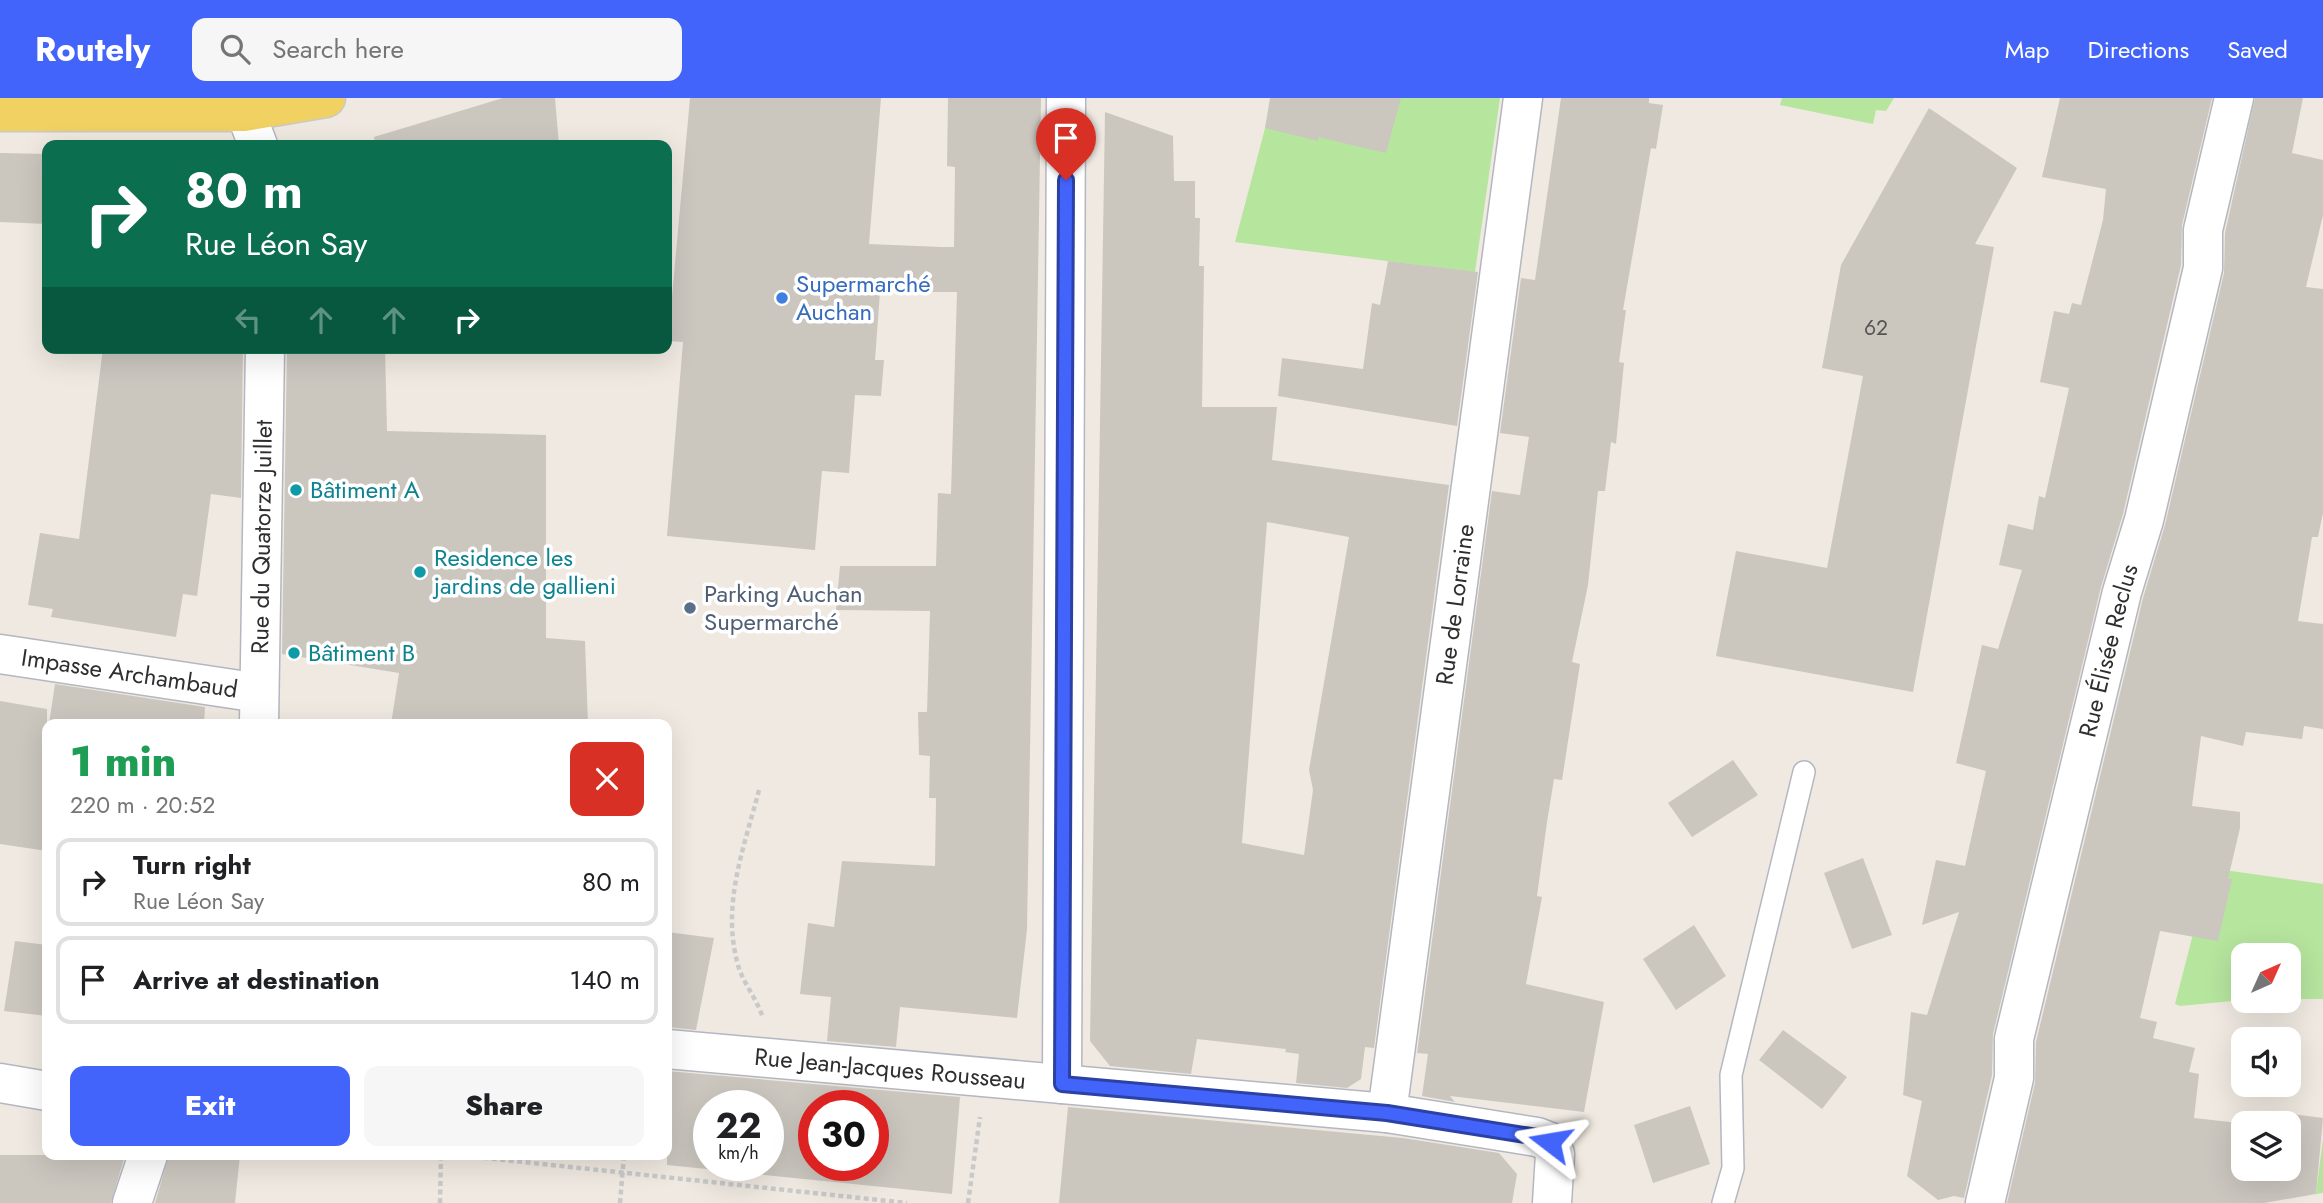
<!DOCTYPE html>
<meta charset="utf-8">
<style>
body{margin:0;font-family:Jost,sans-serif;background:#f6f6f6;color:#202124;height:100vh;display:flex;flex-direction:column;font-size:26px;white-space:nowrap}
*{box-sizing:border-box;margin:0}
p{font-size:23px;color:#757577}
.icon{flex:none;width:38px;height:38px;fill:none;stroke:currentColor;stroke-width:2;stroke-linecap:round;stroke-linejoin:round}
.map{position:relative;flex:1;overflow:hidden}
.details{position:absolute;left:42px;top:621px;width:630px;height:441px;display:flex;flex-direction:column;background:#fff;border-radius:14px;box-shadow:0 7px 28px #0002}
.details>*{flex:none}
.banner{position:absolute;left:42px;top:42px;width:630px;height:214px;border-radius:14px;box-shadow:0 7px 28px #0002;background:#0b6e4f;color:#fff;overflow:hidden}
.needle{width:46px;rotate:45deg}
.buttons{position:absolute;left:2231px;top:845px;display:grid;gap:14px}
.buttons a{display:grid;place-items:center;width:70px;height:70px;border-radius:14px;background:#fff;box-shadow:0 7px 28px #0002;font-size:35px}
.speed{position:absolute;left:693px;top:992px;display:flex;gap:14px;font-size:35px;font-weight:700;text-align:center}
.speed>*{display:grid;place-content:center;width:91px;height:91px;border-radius:50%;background:#fff;box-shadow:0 7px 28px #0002;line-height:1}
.speed small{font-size:18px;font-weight:400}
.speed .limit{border:10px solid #d22;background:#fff;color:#111}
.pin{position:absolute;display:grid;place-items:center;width:60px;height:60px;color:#fff;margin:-72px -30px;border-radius:50% 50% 50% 0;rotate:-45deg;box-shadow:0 0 7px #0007}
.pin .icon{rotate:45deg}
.me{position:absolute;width:77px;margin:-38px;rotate:284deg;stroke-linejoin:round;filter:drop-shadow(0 0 5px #0008)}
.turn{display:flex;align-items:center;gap:24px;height:147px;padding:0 28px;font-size:32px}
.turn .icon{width:91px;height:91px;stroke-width:2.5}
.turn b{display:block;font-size:49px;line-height:60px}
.lanes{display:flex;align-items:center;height:66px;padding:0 28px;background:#0003;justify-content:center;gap:35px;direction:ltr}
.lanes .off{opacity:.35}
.round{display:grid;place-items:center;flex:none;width:74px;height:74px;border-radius:14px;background:#f6f6f6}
.summary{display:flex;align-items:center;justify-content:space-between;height:119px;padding:0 28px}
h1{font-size:42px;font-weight:800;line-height:52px;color:#1e9e55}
.cta{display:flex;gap:14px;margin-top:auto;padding:14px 28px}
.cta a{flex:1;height:80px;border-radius:14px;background:#4264fb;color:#fff;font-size:28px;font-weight:800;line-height:80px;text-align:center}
.cta a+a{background:#f6f6f6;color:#202124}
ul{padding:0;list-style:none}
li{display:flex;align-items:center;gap:21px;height:88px;margin:0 14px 10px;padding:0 14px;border:4px solid #e0e0e0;border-radius:14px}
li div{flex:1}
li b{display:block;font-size:26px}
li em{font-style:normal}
header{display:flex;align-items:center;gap:42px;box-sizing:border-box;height:98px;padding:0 35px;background:#4264fb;color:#fff}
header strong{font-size:33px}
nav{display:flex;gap:38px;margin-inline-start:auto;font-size:24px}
.search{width:490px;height:63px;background:#f6f6f6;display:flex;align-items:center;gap:18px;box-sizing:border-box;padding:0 24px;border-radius:14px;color:#757577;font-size:26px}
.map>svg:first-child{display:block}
</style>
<header>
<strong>Routely</strong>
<div class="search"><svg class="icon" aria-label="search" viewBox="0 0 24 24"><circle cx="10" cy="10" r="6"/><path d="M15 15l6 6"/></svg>Search here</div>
<nav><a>Map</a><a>Directions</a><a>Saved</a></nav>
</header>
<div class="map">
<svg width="2323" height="1105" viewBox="0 0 2323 1105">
<rect width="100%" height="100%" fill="#efe9e1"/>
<!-- green -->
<path fill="#b6e59e" d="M1273,0h227l-25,174 -240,-30z
M1782,0h112l-8,13 -10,-1 -3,14 -93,-19z
M2210,770l113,16v115h-34v-43h-45l-1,44 -63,6 -5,-2z
M2323,1041v54l-7,1z"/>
<!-- building -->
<path fill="#cbc7bf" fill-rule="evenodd" d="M503,0h52l4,47h-184l-1,-8z
M690,0h191l-12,146 72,3h13l1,-80 -8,-1 1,-68h93l-14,831 -10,89 -117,-11 -4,40 -69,-6 4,-44 -31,-3 8,-71 26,4 8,-66 93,5 1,-68h-7l1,-42 -11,-1 -1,-43h9l3,-101 -94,-1 4,-44h96l2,-73 13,1 6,-202h-77l-5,68h9l-3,36 -26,-1 -6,78 -27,-2 -7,79 -148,-14 16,-194 -15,-1z
M1270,0h131l-15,55 -68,-16v4l-53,-13z
M1561,0h88v5l14,2 -7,44 -5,-1 -28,162h3l-7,52 5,1 -8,81 -5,-2 -6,49h-7l-10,94 -16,77 8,2 -18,116 -8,-1 -7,43 -10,74 5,1 -16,87 78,18 -20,110 -134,-16 5,6 -33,-6 6,-42 -11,-1 75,-562 28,4 9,-58 -29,-4 21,-155 14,2z
M2060,0h152l-30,127 -1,40 -58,249 -22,73 -108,447 -1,41 -28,123 -10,-2 -16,4 -31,-24 15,-75 -19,-6 8,-83 16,3 32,-103 -37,13 14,-65 29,6 21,-95 -30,-8 26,-118 16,4 24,-79 -23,-5 9,-41 25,6 6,-34 6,2 24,-110 -29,-6 14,-71 15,3 3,-11 9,2 22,-85 3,-31 -64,-12z
M2255,0h48l-11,55 31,7v55l-17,72 17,2v224l-5,24h-6l-14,84 25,3v105l-19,-3 -2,13 -56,-7 -3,14 -42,-10 -9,70 48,6v16l-12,51h4l-14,62 -58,-10 -20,87 17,4 -4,16 42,10 -6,24 10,2 -5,44 54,6h-4v45h45v-45h-5l1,-11 38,5 -7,76 -52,9h-257l28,-120 1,-41 107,-444 22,-73 59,-252 1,-40z
M1929,10l88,60 -42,76 19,3 -81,445 -197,-36 20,-105 91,17 36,-192 -41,-8 19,-103z
M1105,14l68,24 1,45h21v37h5l-1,48h5l-2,141h75l-5,53 177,25 -75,563 -9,-1 -4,32 -14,9 -51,-5 3,-29 -14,-2 1,-3 -89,-10 -6,35 -81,-8 -20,-25zM1267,424l82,15 -40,233 4,20 -9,65 -62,-12z
M0,55l47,1v70l-47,-2z
M1388,163l90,11 -21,154 -179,-30 4,-38 81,11 9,-66 8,2z
M103,250h140l-2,150 -30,-4 -14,102 -14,-2 -7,43 -125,-20 2,-8 -25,-4 12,-72 39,6z
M287,250h98l2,83 159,4v203l39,3 3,83h-197l8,-51 -117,-19z
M55,586l150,23 -1,17h-155z
M0,603l47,8v142l-47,-7z
M1733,662l25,35 -66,42 -24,-34z
M1863,760l29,77 -40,14 -28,-76z
M1694,827l32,51 -50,34 -33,-51z
M667,834l47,6 -18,92 -29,-3z
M15,843l32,4v71l-43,-5z
M1783,932l64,47 -25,32 -63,-49z
M667,973l293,26 -8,97 -285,-29zM709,1008h59v60h-59zM814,1008h59v60h-59z
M1690,1008l20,58 -57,19 -19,-58z
M1068,1009l335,31 96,15 18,21 -5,29h-453z
M0,1057h125l-14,48h-111z
M169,1057h71l-5,48h-80z"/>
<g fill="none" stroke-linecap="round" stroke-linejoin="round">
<!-- lane casing -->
<g stroke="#b4b7c1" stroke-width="24">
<path id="lane" d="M1723,1105l10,-35 -2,-93 73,-303"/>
</g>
<!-- street casing -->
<g stroke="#b4b7c1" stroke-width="41">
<g id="street">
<path d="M240,0l18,47"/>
<path id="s1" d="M0,556l259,39"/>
<path id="s2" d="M259,626l6,-376"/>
<path id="s3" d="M667,951l720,64 150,24 13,5 5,12 -3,49"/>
<path d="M0,985l47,8"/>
<path d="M1062,986l4,-986"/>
<path id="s4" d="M1387,1015l136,-1015"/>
<path d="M132,1105l16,-48"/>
<path id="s5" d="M1985,1105l29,-125v-39l108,-447 22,-72 59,-252v-38l31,-132"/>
</g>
</g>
<!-- primary casing -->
<g stroke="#c9c9c9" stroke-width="41">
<path id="primary" d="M0,14h244l82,-14"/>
</g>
<!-- path -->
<path stroke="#c9c9c9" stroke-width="4.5" stroke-dasharray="5 3.5" stroke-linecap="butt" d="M667,205l5,-1
M759,692c-15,58 -38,115 -21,175 5,18 19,34 25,53
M458,1057l449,48
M440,1105l1,-48
M620,1105l4,-48
M968,1105l12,-86"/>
<!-- lane -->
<use href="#lane" stroke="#fff" stroke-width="21"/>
<!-- street -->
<use href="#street" stroke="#fff" stroke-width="38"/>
<!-- primary -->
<use href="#primary" stroke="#f2d163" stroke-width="38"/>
</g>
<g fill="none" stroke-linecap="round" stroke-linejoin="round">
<!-- route casing -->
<g stroke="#2b41a3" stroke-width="18">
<path id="route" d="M1066,82l-4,904 325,29 150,24 13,5"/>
</g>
<!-- route -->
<use href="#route" stroke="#4264fb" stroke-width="12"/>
</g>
<!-- markers -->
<circle fill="#3f7fe0" stroke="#fff" stroke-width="2.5" cx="782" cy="200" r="7"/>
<g fill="#0f9aa8" stroke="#fff" stroke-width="2.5">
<circle cx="296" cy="392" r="7"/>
<circle cx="420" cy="474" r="7"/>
<circle cx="294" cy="555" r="7"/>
</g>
<circle fill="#5c6f8a" stroke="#fff" stroke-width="2.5" cx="690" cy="510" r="7"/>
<g text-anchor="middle" stroke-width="7" stroke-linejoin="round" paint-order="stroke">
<!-- number labels -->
<g font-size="21" fill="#555452">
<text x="1876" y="237">62</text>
</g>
<!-- shop labels -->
<g font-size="24" fill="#366cbe" stroke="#fff" text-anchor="start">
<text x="796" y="194">Supermarché<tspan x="796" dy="28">Auchan</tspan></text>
</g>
<!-- culture labels -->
<g font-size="24" fill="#0d838f" stroke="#fff" text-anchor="start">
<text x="310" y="400">Bâtiment A</text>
<text x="434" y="468">Residence les<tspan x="434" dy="28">jardins de gallieni</tspan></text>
<text x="308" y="563">Bâtiment B</text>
</g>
<!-- street labels -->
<g font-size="24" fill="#2e2e2e" stroke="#fff">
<text dy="8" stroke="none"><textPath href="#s2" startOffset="187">Rue du Quatorze Juillet</textPath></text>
<text dy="8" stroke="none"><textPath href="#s4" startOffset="513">Rue de Lorraine</textPath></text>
<text dy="8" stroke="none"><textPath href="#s5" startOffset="567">Rue Élisée Reclus</textPath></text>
<text dy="8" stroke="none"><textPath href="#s1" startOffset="131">Impasse Archambaud</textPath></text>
<text dy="8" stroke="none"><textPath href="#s3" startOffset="224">Rue Jean-Jacques Rousseau</textPath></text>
</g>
<!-- service labels -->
<g font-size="24" fill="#4e5e75" stroke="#fff" text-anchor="start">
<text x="704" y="504">Parking Auchan<tspan x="704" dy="28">Supermarché</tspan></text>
</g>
</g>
</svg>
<div class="buttons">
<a><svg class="needle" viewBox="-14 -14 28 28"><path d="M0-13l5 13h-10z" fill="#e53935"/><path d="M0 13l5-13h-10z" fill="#757577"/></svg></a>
<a><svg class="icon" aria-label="sound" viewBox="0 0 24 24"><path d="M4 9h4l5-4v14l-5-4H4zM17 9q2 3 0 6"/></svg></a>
<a><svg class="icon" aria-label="layers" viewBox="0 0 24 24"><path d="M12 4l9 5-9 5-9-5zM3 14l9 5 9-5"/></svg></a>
</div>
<div class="speed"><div>22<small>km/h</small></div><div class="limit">30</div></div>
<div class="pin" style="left:1066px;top:82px;background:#d93025"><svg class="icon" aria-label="arrive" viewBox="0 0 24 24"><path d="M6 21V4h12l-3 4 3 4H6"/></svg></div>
<svg class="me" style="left:1550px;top:1044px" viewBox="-20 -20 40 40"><path d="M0-17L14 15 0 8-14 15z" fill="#4264fb" stroke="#fff" stroke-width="4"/></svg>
<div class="banner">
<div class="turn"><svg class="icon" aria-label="right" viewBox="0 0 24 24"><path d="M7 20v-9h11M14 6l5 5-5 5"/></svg><div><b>80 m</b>Rue Léon Say</div></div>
<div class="lanes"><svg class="icon off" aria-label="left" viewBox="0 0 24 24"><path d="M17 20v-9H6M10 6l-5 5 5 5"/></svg><svg class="icon off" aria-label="ahead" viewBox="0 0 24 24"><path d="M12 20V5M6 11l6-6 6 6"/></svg><svg class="icon off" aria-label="ahead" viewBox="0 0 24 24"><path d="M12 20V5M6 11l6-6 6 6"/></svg><svg class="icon" aria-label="right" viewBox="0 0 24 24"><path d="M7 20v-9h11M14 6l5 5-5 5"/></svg></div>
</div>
<section class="details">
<div class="summary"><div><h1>1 min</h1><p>220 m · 20:52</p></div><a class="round" style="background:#d93025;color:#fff"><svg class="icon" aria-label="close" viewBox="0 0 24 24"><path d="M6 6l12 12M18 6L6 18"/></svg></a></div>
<ul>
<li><svg class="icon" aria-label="right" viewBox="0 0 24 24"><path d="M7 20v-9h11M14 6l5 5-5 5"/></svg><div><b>Turn right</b><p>Rue Léon Say</p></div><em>80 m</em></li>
<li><svg class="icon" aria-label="arrive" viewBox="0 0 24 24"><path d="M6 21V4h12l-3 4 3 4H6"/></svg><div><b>Arrive at destination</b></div><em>140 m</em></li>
</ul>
<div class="cta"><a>Exit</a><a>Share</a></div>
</section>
</div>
